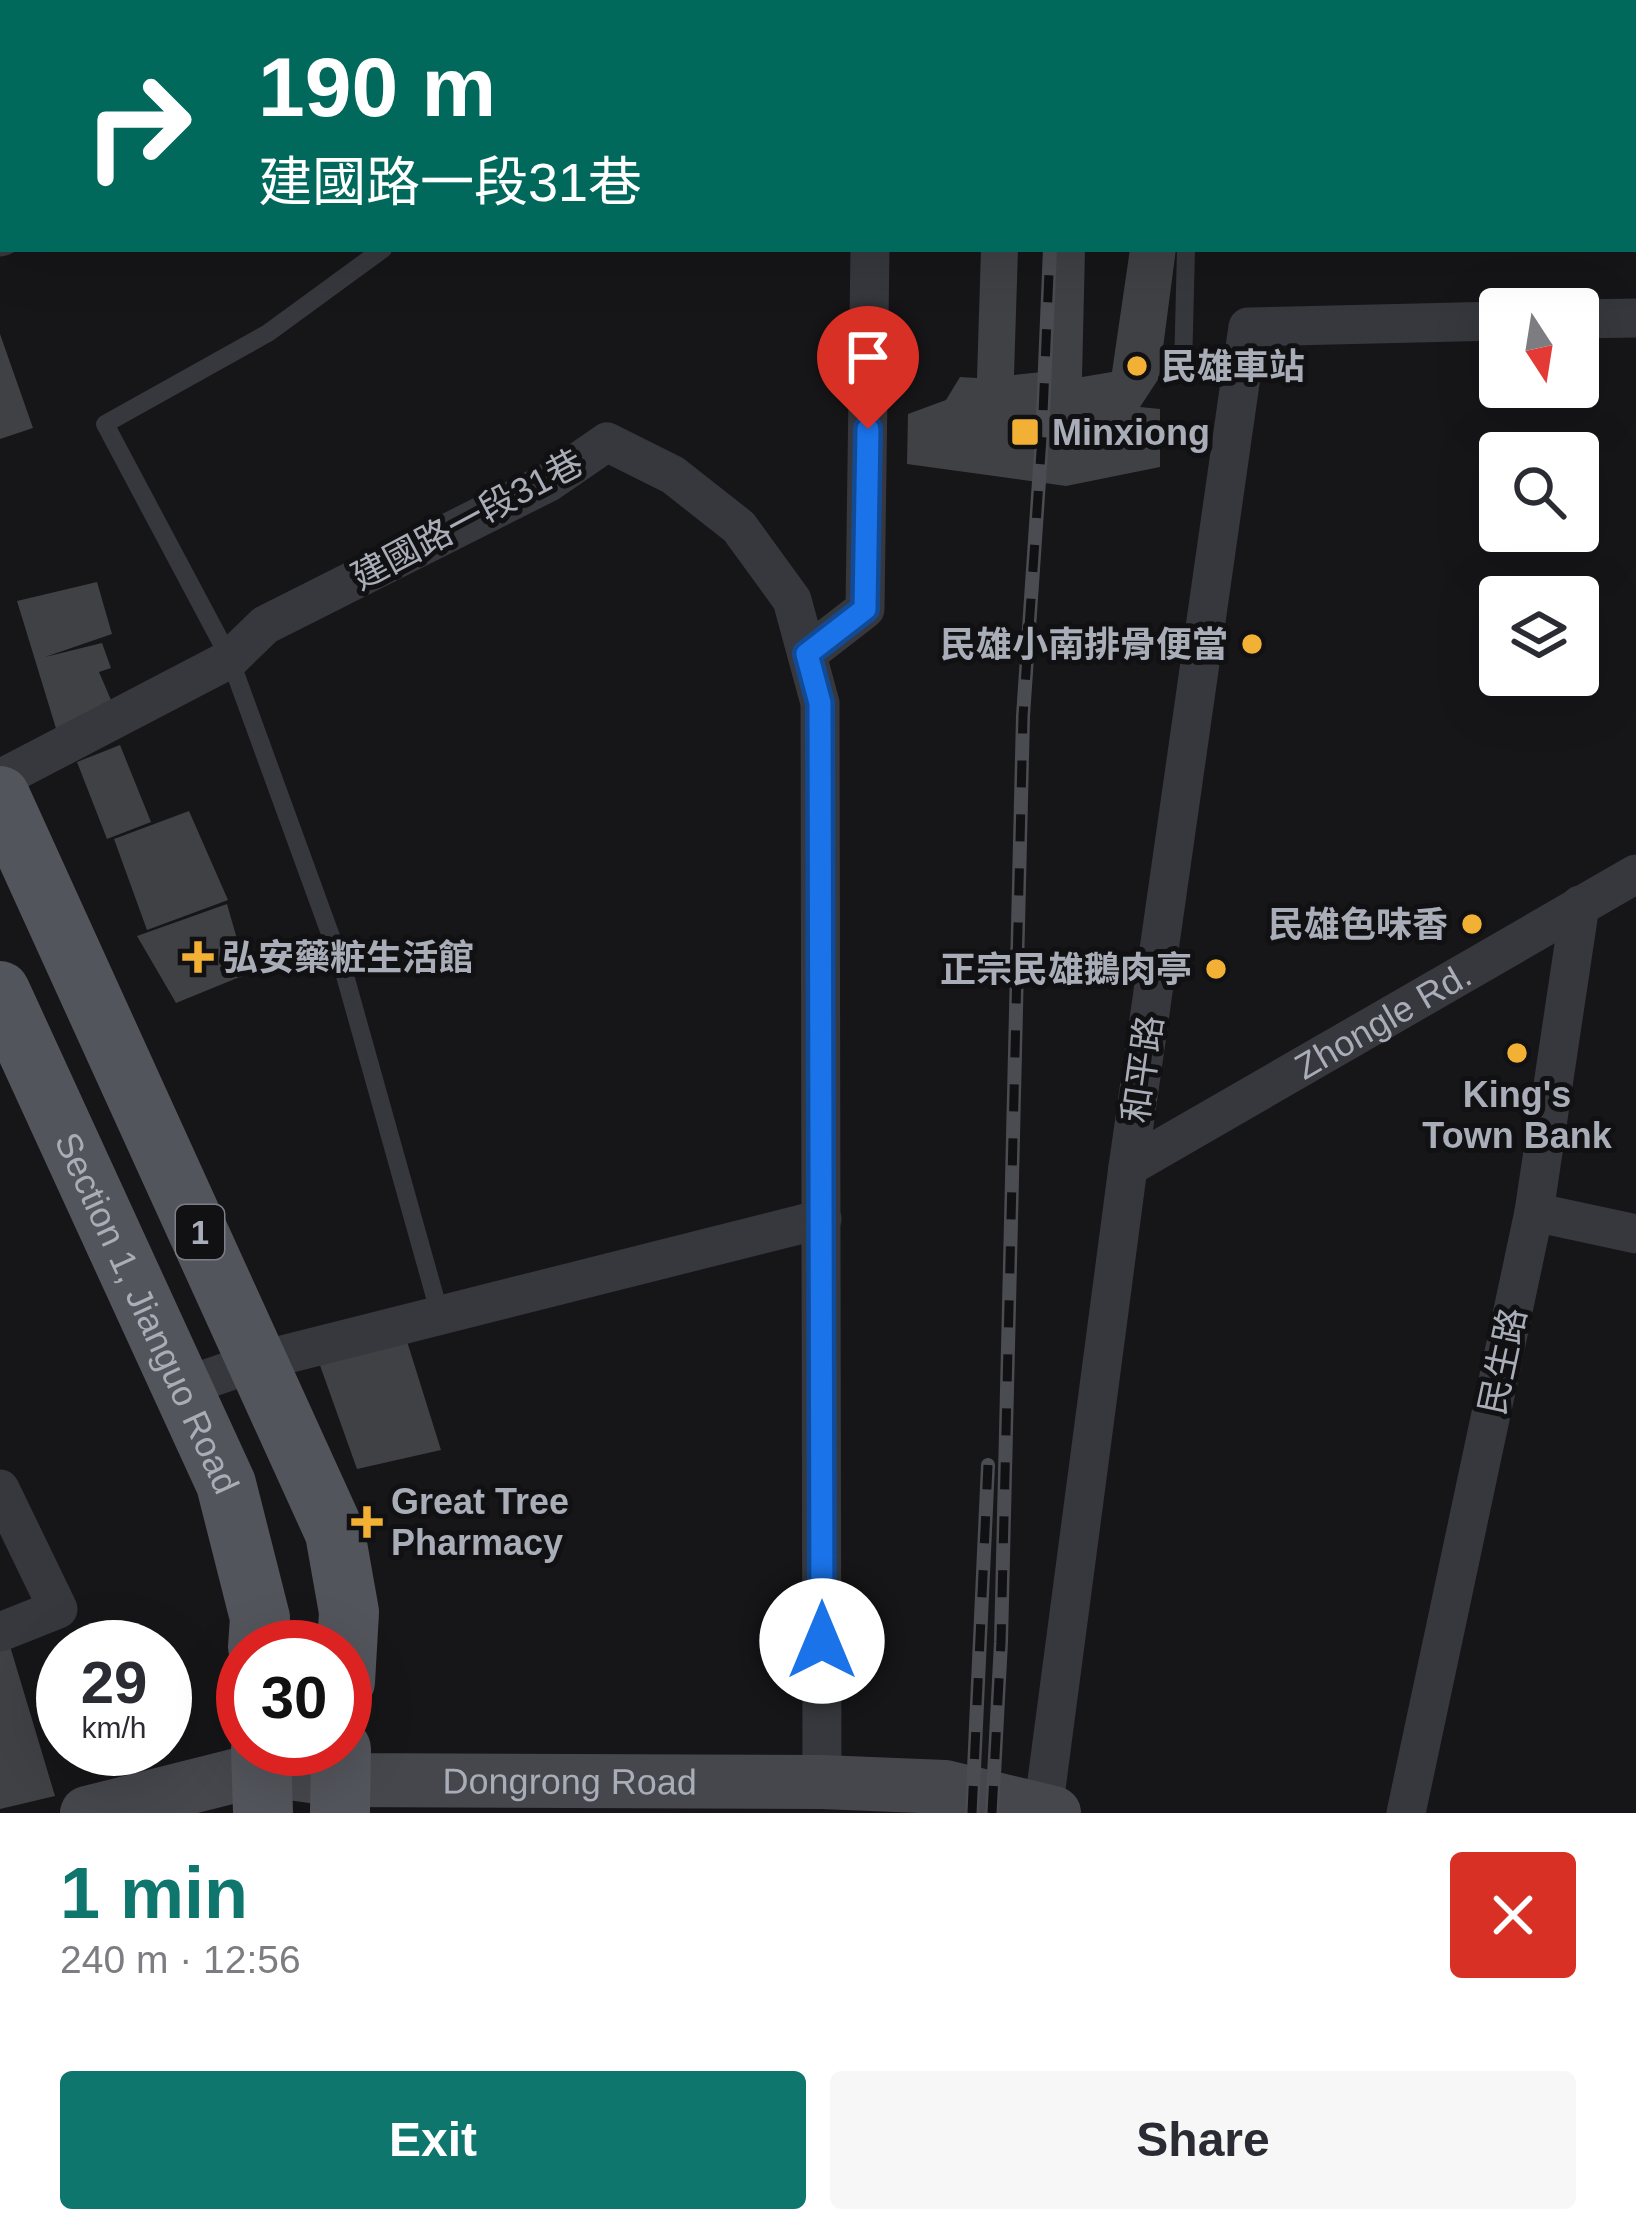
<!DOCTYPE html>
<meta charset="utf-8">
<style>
body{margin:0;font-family:Arial,"Noto Sans TC",sans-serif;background:#f7f7f7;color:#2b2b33;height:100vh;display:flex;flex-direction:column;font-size:45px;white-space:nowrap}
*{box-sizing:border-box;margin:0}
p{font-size:39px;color:#7c7c81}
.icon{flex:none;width:66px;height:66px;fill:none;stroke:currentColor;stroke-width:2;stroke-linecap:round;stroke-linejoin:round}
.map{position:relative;height:1813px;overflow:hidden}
.sheet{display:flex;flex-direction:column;background:#fff;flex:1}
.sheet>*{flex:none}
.guide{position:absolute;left:0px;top:0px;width:1638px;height:252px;box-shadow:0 12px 48px #0002;background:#00695c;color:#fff;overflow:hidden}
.needle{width:78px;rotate:168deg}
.fabs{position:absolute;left:1479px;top:288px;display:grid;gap:24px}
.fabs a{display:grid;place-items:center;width:120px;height:120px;border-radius:12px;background:#fff;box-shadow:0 12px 48px #0002;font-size:60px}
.speed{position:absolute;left:36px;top:1620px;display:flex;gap:24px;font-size:60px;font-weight:700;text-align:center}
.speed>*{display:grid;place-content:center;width:156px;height:156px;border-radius:50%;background:#fff;box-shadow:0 12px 48px #0002;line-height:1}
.speed small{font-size:30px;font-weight:400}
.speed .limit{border:18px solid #d22;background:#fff;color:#111}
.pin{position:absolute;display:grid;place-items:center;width:102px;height:102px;color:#fff;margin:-123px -51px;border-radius:50% 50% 50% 0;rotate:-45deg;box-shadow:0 0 12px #0007}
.pin .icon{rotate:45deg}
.me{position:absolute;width:132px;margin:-66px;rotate:0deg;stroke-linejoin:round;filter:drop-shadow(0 0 9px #0008)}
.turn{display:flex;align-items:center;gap:42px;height:252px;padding:0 60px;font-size:54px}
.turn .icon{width:156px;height:156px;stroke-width:2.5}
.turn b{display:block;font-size:84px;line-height:102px}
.round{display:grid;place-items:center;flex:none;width:126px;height:126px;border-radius:12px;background:#f7f7f7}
.summary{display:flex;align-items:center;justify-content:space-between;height:204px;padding:0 60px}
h1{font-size:72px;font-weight:700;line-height:90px;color:#0f766e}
.button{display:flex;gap:24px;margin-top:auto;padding:24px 60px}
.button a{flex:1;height:138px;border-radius:12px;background:#0f766e;color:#fff;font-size:48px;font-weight:700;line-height:138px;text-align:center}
.button a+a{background:#f7f7f7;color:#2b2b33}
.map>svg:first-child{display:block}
</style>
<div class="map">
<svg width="1636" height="1813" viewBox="0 0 1636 1813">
<rect width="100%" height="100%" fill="#161618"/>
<!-- building -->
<path fill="#404145" d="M981,249h37l-4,126 28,-3 5,-123h38l-3,128 30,-5 18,-123h46l-17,129 -19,29 20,2v58l-94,19 -159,-22 1,-50 38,-14 14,-23 17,1z
M0,334l33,94 -33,11z
M97,582l15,52 -67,23 57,-14 9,25 -12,4 15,35 -56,28 -41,-134z
M120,745l31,77 -44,17 -30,-77z
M189,811l39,89 -81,30 -33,-91z
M227,904l20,70 -71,29 -39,-67z
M406,1338l35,112 -84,19 -40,-112z
M10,1646l45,150 -55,13v-160z"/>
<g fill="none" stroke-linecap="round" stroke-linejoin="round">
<!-- lane -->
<path stroke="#37383d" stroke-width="18" d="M657,3l3,-3
M1117,3v-3
M383,249l-115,84 -163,91 125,235 114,313 96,343
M1186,249l-3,121 57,11"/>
<!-- street -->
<g stroke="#37383d" stroke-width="39">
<path d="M302,3l4,-3"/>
<path d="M874,3v-3"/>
<path d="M0,237l3,-1"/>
<path d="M1578,319l58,-1"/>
<path d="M807,654l58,-45 5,-360"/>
<path d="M0,779l230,-120 35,-34 284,-143 58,-40 66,33 66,52 53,73 28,103 2,1079"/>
<path id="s1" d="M1128,1167l508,-293"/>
<path d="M1534,1212l102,22"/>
<path d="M183,1387l76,-26 563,-142"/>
<path d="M0,1489l58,120 -58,23"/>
<path d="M1043,1811l85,-644 120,-840 252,-6"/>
<path d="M1406,1813l128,-601 46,-307"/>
</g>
<!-- secondary -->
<path stroke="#45474d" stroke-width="54" id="s2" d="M87,1813l175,-44 77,11 483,2 123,5 109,26"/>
<!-- primary -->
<g stroke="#53555c" stroke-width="60">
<path d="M0,796l335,737 14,79 -4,70"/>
<path id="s3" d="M0,991l226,493 34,134 -2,29"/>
<path d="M261,1749l2,64"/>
<path d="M340,1813l1,-64"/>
</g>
<!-- rail casing -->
<g stroke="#4a4c52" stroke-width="14">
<path id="rail" d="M1060,3v-3
M972,1813l16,-348
M992,1813l9,-171 22,-926 19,-279 8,-188"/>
</g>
<!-- rail -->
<use href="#rail" stroke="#111113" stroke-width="9" stroke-dasharray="27" stroke-linecap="butt"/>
</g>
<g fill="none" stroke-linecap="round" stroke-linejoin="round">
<!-- route casing -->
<g stroke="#114b97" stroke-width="30">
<path id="route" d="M822,1641l-2,-938 -13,-49 58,-45 3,-180"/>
</g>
<!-- route -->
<use href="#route" stroke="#1a73e8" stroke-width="21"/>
</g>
<!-- markers -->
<g fill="#f2b134" stroke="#111113" stroke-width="4.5">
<circle cx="1137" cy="366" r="12"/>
<rect x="1010" y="417" width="30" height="30" rx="6"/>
<circle cx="1252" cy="644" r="12"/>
<circle cx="1472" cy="924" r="12"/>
<path d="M192 939h12v12h12v12h-12v12h-12v-12h-12v-12h12z"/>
<circle cx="1216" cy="969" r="12"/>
<circle cx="1517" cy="1053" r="12"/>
<path d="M361 1504h12v12h12v12h-12v12h-12v-12h-12v-12h12z"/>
</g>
<g text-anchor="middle" stroke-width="10" stroke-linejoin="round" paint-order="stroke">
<!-- shield labels -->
<rect fill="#111113" stroke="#7b7e86" stroke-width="3" x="176" y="1205" width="48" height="54" rx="9"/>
<g font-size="33" font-weight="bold" fill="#a8adb8">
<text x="200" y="1244">1</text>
</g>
<!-- poi labels -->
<g font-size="36" font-weight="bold" fill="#a8adb8" stroke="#111113" text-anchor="start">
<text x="1161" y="379">民雄車站</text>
<text x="1052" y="445">Minxiong</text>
<text x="1228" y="657" text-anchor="end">民雄小南排骨便當</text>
<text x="1448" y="937" text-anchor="end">民雄色味香</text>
<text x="222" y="970">弘安藥粧生活館</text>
<text x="1192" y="982" text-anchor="end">正宗民雄鵝肉亭</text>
<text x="1517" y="1107" text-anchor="middle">King's<tspan x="1517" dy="41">Town Bank</tspan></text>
<text x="391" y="1514">Great Tree<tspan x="391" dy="41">Pharmacy</tspan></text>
</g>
<!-- street labels -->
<g font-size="36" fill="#a8adb8" stroke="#111113">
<text transform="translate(467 519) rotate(-28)" y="13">建國路一段31巷</text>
<text dy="13" stroke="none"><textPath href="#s1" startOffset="294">Zhongle Rd.</textPath></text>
<text transform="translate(1142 1069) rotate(-82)" y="13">和平路</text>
<text dy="13" stroke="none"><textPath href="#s3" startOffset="354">Section 1, Jianguo Road</textPath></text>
<text transform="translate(1502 1361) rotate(-78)" y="13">民生路</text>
<text dy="13" stroke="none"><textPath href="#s2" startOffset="489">Dongrong Road</textPath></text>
</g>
</g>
</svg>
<div class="fabs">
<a><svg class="needle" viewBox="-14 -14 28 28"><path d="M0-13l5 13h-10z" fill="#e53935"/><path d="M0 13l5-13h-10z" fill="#7c7c81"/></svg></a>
<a><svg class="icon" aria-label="search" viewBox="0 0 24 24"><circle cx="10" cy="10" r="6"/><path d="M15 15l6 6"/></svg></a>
<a><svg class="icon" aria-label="layers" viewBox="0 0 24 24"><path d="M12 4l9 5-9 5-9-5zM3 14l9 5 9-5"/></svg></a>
</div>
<div class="speed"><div>29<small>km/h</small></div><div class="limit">30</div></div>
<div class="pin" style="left:868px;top:429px;background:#d93025"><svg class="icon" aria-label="arrive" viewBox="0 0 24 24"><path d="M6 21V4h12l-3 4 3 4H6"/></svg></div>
<svg class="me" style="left:822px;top:1641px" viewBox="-20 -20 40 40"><circle r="19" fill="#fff"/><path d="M0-13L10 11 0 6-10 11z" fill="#1a73e8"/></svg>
<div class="guide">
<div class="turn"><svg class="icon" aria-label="right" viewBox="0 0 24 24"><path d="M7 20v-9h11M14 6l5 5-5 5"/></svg><div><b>190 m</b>建國路一段31巷</div></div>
</div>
</div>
<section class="sheet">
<div class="summary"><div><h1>1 min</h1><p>240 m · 12:56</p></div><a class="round" style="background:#d93025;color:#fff"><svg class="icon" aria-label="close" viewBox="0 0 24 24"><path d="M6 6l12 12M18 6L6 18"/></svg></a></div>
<div class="button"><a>Exit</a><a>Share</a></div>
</section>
